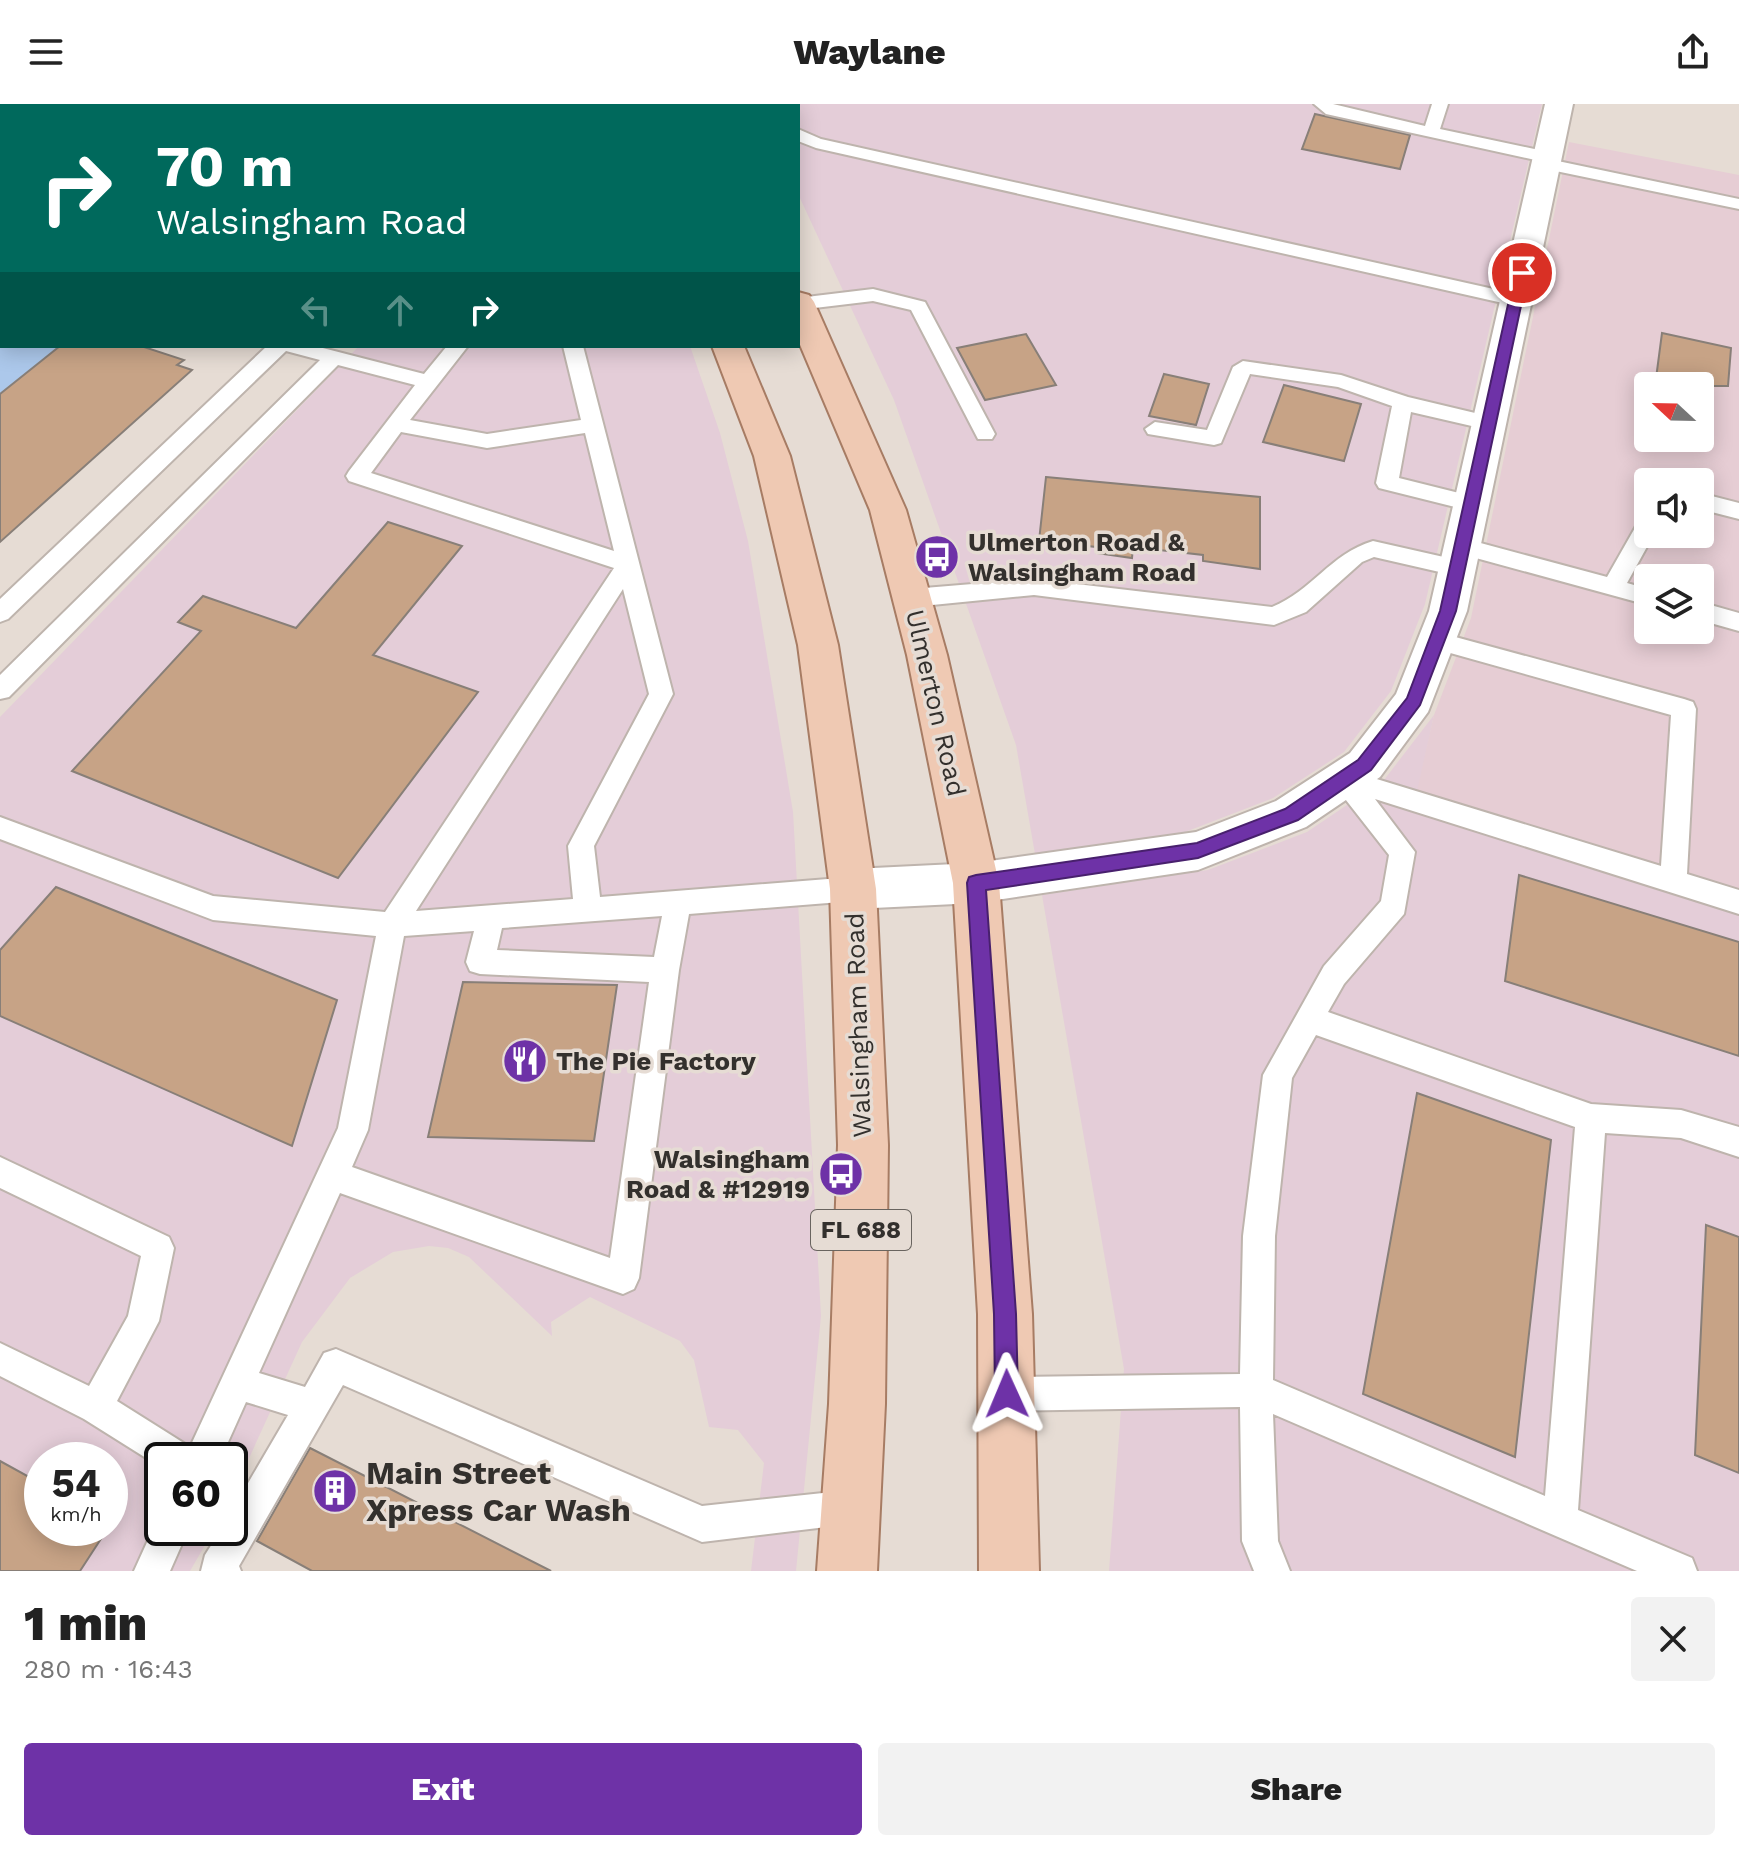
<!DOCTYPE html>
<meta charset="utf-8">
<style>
body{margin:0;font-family:"Work Sans",sans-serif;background:#f2f2f2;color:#222;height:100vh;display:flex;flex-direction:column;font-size:30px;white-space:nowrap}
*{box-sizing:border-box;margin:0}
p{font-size:26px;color:#767676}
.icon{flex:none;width:44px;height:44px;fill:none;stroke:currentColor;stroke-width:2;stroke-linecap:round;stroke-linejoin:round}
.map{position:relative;height:1467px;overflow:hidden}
.sheet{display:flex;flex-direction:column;background:#fff;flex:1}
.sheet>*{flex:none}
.hud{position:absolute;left:0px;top:0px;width:800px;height:244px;box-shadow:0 4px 20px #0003;background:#00695c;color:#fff;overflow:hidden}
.needle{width:52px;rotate:292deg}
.buttons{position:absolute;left:1634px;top:268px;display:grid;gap:16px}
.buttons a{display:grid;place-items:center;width:80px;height:80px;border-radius:8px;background:#fff;box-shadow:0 4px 20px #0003;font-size:40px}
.speed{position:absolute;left:24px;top:1338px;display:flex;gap:16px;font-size:40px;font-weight:700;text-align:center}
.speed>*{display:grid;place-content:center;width:104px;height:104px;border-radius:50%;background:#fff;box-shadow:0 4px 20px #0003;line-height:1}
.speed small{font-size:20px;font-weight:400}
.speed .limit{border:4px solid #111;border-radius:12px;background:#fff;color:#111}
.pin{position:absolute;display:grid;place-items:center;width:68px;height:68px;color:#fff;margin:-34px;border:4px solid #fff;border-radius:50%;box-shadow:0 2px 8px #0007}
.me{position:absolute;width:88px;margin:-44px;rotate:359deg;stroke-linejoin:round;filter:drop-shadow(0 0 6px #0008)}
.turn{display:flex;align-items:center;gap:28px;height:168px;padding:0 24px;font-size:36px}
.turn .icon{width:104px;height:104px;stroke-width:2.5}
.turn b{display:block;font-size:56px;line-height:68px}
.lanes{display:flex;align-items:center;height:76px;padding:0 24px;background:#0003;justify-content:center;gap:40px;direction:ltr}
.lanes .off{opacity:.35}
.round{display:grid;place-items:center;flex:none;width:84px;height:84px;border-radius:8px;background:#f2f2f2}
.overview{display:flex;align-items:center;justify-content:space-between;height:136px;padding:0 24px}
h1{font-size:48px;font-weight:800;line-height:60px}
.button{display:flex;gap:16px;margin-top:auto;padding:16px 24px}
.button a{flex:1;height:92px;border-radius:8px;background:#6e32a7;color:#fff;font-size:32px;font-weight:800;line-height:92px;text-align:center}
.button a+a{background:#f2f2f2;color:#222}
header{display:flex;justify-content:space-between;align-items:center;height:104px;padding:0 24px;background:#fff;font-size:36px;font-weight:800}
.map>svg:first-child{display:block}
</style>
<header><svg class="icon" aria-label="menu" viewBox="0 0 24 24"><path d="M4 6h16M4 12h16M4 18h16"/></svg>Waylane<svg class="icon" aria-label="share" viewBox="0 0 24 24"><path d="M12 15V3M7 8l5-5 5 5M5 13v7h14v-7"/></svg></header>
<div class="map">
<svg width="1739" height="1467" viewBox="0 0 1739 1467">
<rect width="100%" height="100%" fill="#e6dcd4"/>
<!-- commercial -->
<path fill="#e4cdd8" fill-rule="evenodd" d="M724,0h818l-117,500 -34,87 -47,61 -71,46 -88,34 -150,22 -19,-109 -122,-345 -96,-206v-88z
M359,242h331l30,87 28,108 45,271 28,504 -25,255h-45l13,-108 -26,-33 -29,-3 -15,-67 -14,-19 -90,-44 -39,25 1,14 -83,-79 -21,-9 -19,-2 -36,6 -43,26 -48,64 -72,158v-40h-68v68h53l-25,43h-190v-854zM42,1356h68v68h-68z
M1434,611l-20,94 325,102v660h-630l15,-202 -82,-474 166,-25 99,-38 77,-52z"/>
<!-- industrial -->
<path fill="#e6cdd4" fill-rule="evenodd" d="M1569,38l170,33v736l-326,-102 21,-94 37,-97zM1648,282h52v52h-52zM1648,378h52v52h-52zM1648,474h52v52h-52z"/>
<!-- water -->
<path fill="#acc8eb" d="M0,185l2,57h68l-70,61z"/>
<!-- building -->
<path fill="#c7a386" stroke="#887f78" stroke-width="2" d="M1315,10l95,21 -10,34 -98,-20z
M1662,229l69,15 -3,38h-73z
M1026,230l30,51 -71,15 -28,-52z
M60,242h81l43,14 -7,5 15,5 -192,172v-148z
M1164,270l45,10 -13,41 -47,-9z
M1284,281l77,19 -17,57 -81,-19z
M1046,373l214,20v72l-57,-8v-6l-70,-8 -1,11 -36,-5v-6l-57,-6z
M388,418l74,24 -89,109 105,37 -140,186 -266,-107 129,-140 -23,-9 25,-26 93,32z
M1519,771l220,67v114l-234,-75z
M56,783l281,113 -45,146 -292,-130v-66z
M463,878l154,3 -23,156 -166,-4z
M1417,989l134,47 -36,317 -152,-63z
M1706,1121l33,12v236l-44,-18z
M310,1344l241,123h-239l-55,-30z
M0,1357l42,23v44h66l-28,43h-80z"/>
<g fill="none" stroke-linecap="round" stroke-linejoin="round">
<!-- service casing -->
<g stroke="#beb4ad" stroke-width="4">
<path id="service" d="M339,0h17l1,2h-17z
M446,0h18l1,2h-18z
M757,0h16l1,2h-16z
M1314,0h19l92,22 7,-22h16l-8,25 113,24v7l186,39v10l-193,-40 -6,-1 -3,-4 3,-3 -214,-47z
M798,25l23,10 695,155 9,6 -9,6 -700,-158 -18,-7z
M873,185l52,13 70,132 -3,5h-14l-67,-129 -38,-9 -75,9v-12z
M267,242h48l109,28 23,-28h21l-58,74 77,14 94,-14 -18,-74h20l90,348 -79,152 6,51 253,-20 9,4 4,8 -4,8 -9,4 -164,13 -10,56 -40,308 -5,11 -11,5 -283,-101 -81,180 46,14 19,-34 12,-4 366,157 149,-16 12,5 5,12 -5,12 -12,5 -149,18 -359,-157 -104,181 2,5h-40l4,-16 17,-27h8v-14l58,-99 -42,-13 -26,58h-58v8l-78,-49 -84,-43v-33l89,43 39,-70 13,-60 -141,-68v-31l169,80 5,11 -15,73 -42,80 73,46 148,-319 38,-192 -163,-16 -213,-81v-22l213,79 172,16 229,-344 -265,-87 -3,-5 3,-5 66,-86 -77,-20 -329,332 -9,2v-24l320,-315 -34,-9 -278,268 -8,3v-23zM401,328l86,16 98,-15 29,118 -243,-78zM623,485l26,105 -81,152 5,53 -157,12zM662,812l-8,41 -157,-7 5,-22zM474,827l-8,31 4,9 10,3 169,8 -39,276 -258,-91 16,-37 36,-194z
M1243,257l98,14 67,22 88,21 3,5 -3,5 -7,2 -78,-18 -12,66 80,20 3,5 -3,5 -8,3 -92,-23 -3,-5 16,-77 -54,-19 -88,-13 -29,69 -7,2 -66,-11 -3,-5 10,-7 52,8 26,-63z
M1700,389l39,10v16l-39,-10z
M1648,413v17h6l-27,49 21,6v16l-194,-53 -3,-6 3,-6 8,-2 145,39 33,-58z
M1373,437l84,19 8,2 3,6 -3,6 -8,2 -83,-19 -12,5 -56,50 -32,13 -240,-30 -122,12 -8,-3 -3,-6 3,-6 8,-3 122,-10 238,28c40,-16 58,-53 101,-66z
M1700,498l39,11v18l-39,-11z
M1437,528l247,67 9,3 3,7 -9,165 52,16v24l-364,-115 40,53 -11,62 -60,70 -16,28 263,92 90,6 58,17v30l-58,-19 -76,-5 -27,377 114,48 5,13h-60l-364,-157 5,127 12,30h-36l-12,-30 -2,-134 -233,4 -12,-5 -5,-12 5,-12 12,-5 233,-3 3,-138 20,-161 61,-109 57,-65 8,-46 -54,-69 -4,-7 4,-7 9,-3 317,97 10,-151 -242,-68 -4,-6 4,-6zM1316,931l259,92 -30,369 -272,-116 2,-144 17,-158z
M162,1410v14h27l-19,43h-36l25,-55z"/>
</g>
<!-- tertiary casing -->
<g stroke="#beb4ad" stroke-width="4">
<path id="tertiary" d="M1545,0h28l-106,507 -39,101 -48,65 -74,50 -108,43 -222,33 -123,6 -16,-6 -7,-14 7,-14 16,-6 123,-6 220,-31 80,-31 74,-48 46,-59 33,-83z"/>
</g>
<!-- primary casing -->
<g stroke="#a77c64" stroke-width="4">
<path id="primary" d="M577,0h28l1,2h-28z
M657,0h28l2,2h-28z
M798,188l11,3 5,7 92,208 41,145 52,228 33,431 7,257h-60l-1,-257 -25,-431 -46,-228 -37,-145 -72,-170z
M712,242h32l46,110 48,189 38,244 12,256 -3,259 -8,167h-60l12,-167 9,-259 -8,-256 -32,-244 -44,-189z"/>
</g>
<!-- service -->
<use href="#service" fill="#fff" fill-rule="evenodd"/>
<!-- tertiary -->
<use href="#tertiary" fill="#fff" fill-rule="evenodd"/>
<!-- primary -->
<use href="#primary" fill="#efc9b3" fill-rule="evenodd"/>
</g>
<!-- route -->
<path fill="#6e32a7" stroke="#48206d" stroke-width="2" d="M1522,165l6,4 -72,338 -36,94 -49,65 -73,50 -100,38 -212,32 30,424 2,80 -3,9 -8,3 -8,-3 -4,-9 -1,-80 -27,-431 2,-6 7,-2 221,-32 88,-34 73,-49 49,-62 33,-87 75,-338z"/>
<!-- icons -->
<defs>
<g id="bus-disc" transform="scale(2.3)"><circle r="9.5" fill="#6e32a7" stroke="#e6dcd4"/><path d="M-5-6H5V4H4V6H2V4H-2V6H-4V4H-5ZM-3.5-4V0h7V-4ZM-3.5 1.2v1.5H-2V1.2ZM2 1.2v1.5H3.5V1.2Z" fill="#fff"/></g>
<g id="restaurant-disc" transform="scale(2.3)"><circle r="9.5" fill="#6e32a7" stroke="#e6dcd4"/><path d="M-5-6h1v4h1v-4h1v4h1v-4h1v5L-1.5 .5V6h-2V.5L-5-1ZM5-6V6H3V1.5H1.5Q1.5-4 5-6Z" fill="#fff"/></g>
<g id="building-disc" transform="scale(2.3)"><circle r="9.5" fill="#6e32a7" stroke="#e6dcd4"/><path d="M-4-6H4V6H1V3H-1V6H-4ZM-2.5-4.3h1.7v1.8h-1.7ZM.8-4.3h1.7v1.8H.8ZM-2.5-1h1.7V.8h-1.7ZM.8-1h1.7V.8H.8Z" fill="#fff"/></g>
</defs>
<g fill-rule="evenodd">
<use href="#bus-disc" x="937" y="453"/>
<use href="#restaurant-disc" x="525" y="957"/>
<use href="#bus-disc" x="841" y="1070"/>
<use href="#building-disc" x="335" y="1387"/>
</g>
<g text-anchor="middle" stroke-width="7" stroke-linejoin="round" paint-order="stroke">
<!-- shield labels -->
<rect fill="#e6dcd4" stroke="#69645f" stroke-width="2" x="811" y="1106" width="100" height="40" rx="6"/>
<g font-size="24" font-weight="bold" fill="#33302d">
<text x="861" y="1134">FL 688</text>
</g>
<!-- poi labels -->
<g font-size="26" font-weight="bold" fill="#33302d" stroke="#e6dcd4" text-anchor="start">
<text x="968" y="447">Ulmerton Road &amp;<tspan x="968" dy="30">Walsingham Road</tspan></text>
<text x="556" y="966">The Pie Factory</text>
<text x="810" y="1064" text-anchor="end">Walsingham<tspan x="810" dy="30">Road &amp; #12919</tspan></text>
</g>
<!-- street labels -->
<g font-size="26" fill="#33302d" stroke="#e6dcd4">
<text transform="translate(936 599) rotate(77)" y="9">Ulmerton Road</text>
<text transform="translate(858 921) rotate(-92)" y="9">Walsingham Road</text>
</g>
<!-- near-poi labels -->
<g font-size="32" font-weight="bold" fill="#33302d" stroke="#e6dcd4" text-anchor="start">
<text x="366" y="1380">Main Street<tspan x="366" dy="37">Xpress Car Wash</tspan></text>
</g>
</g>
</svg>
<div class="buttons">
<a><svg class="needle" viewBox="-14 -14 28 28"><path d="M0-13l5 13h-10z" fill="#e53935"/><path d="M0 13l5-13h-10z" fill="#767676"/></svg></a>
<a><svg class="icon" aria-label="sound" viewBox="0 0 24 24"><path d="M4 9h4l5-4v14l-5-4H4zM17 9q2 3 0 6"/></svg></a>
<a><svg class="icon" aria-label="layers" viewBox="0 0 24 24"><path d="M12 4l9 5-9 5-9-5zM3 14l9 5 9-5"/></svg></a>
</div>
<div class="speed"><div>54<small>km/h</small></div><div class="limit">60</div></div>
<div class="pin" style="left:1522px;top:169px;background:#d93025"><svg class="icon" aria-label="arrive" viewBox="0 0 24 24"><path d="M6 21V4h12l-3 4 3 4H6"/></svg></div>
<svg class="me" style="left:1007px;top:1290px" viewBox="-20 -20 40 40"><path d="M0-17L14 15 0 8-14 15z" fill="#6e32a7" stroke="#fff" stroke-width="4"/></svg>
<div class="hud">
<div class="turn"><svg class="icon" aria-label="right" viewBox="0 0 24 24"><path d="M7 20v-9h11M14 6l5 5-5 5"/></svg><div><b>70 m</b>Walsingham Road</div></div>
<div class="lanes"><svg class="icon off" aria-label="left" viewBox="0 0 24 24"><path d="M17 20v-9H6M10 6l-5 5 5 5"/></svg><svg class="icon off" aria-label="ahead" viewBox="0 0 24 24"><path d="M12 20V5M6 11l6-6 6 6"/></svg><svg class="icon" aria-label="right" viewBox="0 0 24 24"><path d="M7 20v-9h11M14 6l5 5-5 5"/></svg></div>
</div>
</div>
<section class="sheet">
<div class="overview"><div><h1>1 min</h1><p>280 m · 16:43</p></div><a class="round"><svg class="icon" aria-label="close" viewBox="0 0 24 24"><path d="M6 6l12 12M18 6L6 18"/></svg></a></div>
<div class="button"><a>Exit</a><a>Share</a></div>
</section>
